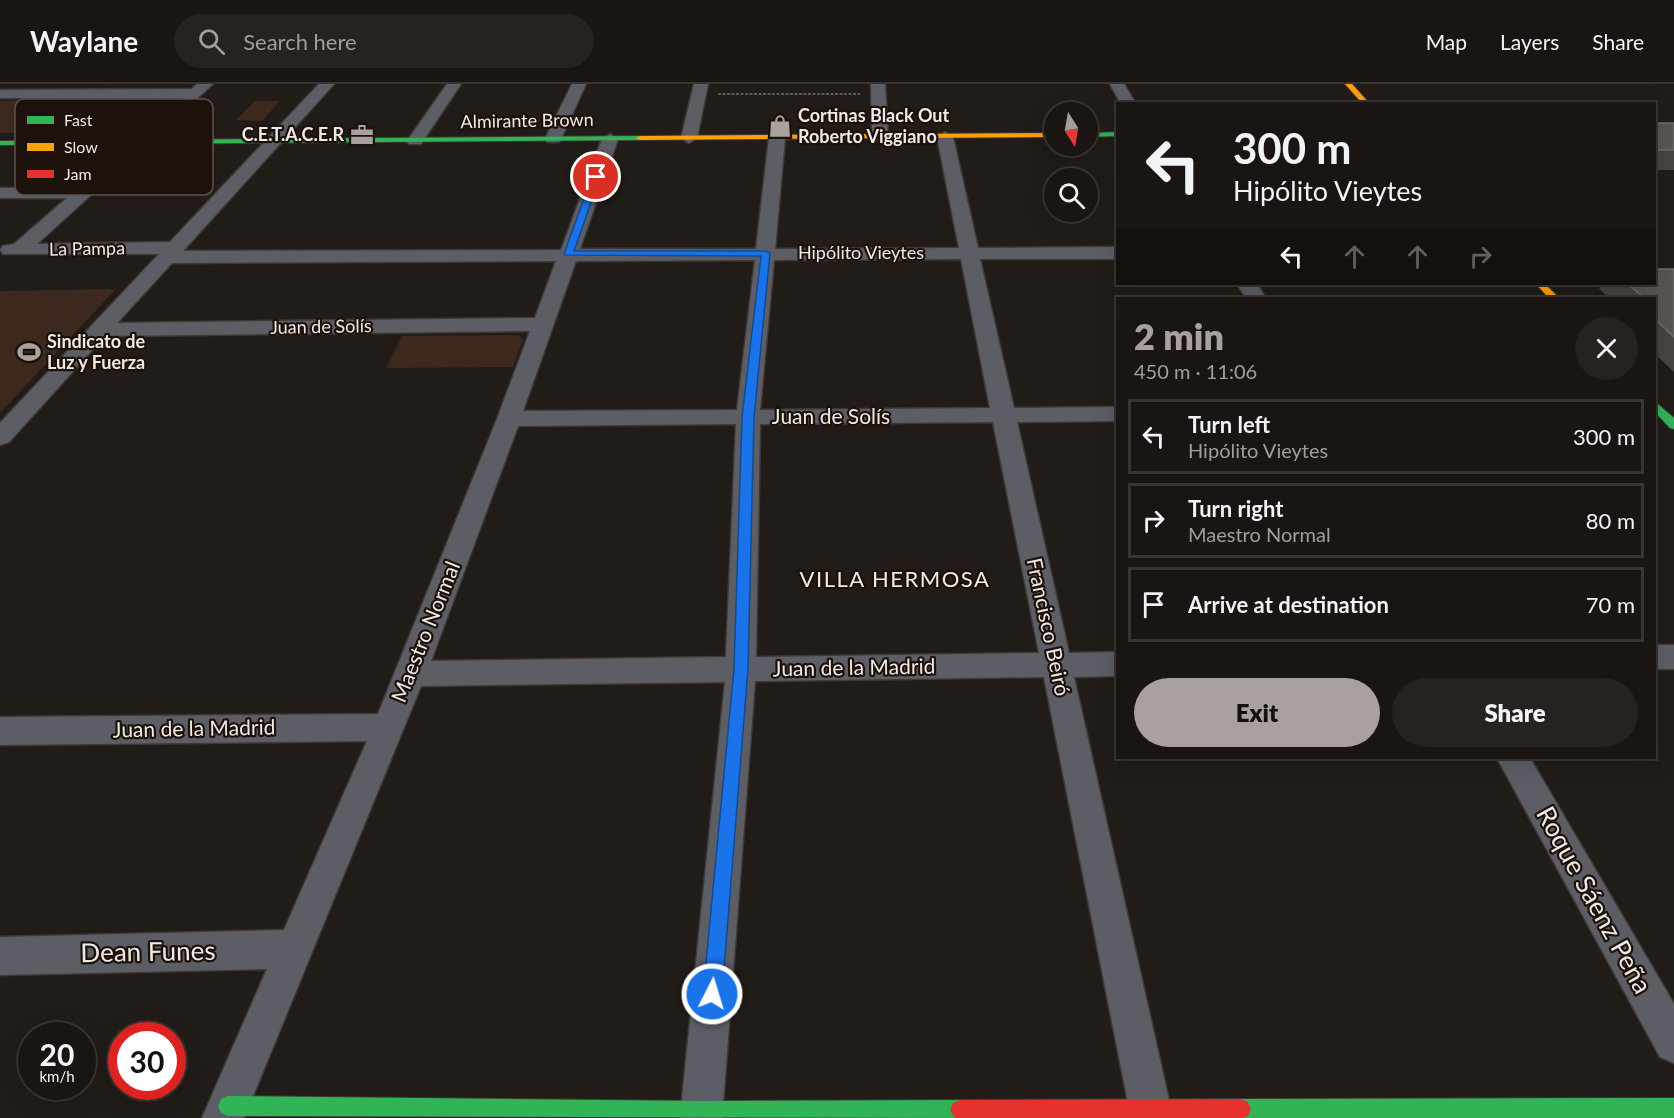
<!DOCTYPE html>
<meta charset="utf-8">
<style>
body{margin:0;font-family:Lato,sans-serif;background:#272220;color:#f1f3f6;height:100vh;display:flex;flex-direction:column;font-size:22px;white-space:nowrap}
*{box-sizing:border-box;margin:0}
p{font-size:20px;color:#9f9f9f}
.icon{flex:none;width:33px;height:33px;fill:none;stroke:currentColor;stroke-width:2;stroke-linecap:round;stroke-linejoin:round}
.map{position:relative;flex:1;overflow:hidden}
.sheet{position:absolute;left:1116px;top:213px;width:540px;height:462px;display:flex;flex-direction:column;background:#1a1512;border-radius:0px;box-shadow:0 6px 24px #0002,0 0 0 2px #383432}
.sheet>*{flex:none}
.guide{position:absolute;left:1116px;top:18px;width:540px;height:183px;border-radius:0px;box-shadow:0 6px 24px #0002,0 0 0 2px #383432;background:#1a1512;color:#f1f3f6;overflow:hidden}
.needle{width:39px;rotate:169deg}
.tools{position:absolute;left:1044px;top:18px;display:grid;gap:12px}
.tools a{display:grid;place-items:center;width:54px;height:54px;border-radius:50%;background:#1a1512;box-shadow:0 6px 24px #0002,0 0 0 2px #383432;font-size:30px}
.speed{position:absolute;left:18px;top:938px;display:flex;gap:12px;font-size:30px;font-weight:700;text-align:center}
.speed>*{display:grid;place-content:center;width:78px;height:78px;border-radius:50%;background:#1a1512;box-shadow:0 6px 24px #0002,0 0 0 2px #383432;line-height:1}
.speed small{font-size:15px;font-weight:400}
.speed .limit{border:9px solid #d22;background:#fff;color:#111}
.pin{position:absolute;display:grid;place-items:center;width:51px;height:51px;color:#fff;margin:-26px;border:3px solid #fff;border-radius:50%;box-shadow:0 2px 6px #0007}
.me{position:absolute;width:66px;margin:-33px;rotate:5deg;stroke-linejoin:round;filter:drop-shadow(0 0 4px #0008)}
.turn{display:flex;align-items:center;gap:21px;height:126px;padding:0 18px;font-size:27px}
.turn .icon{width:78px;height:78px;stroke-width:2.5}
.turn b{display:block;font-size:42px;line-height:51px}
.lanes{display:flex;align-items:center;height:57px;padding:0 18px;background:#0003;justify-content:center;gap:30px;direction:ltr}
.lanes .off{opacity:.35}
.round{display:grid;place-items:center;flex:none;width:63px;height:63px;border-radius:32px;background:#272220}
.head{display:flex;align-items:center;justify-content:space-between;height:102px;padding:0 18px}
h1{font-size:36px;font-weight:800;line-height:45px;color:#a9a19d}
.primary-button{display:flex;gap:12px;margin-top:auto;padding:12px 18px}
.primary-button a{flex:1;height:69px;border-radius:36px;background:#a9a19d;color:#111;font-size:24px;font-weight:800;line-height:69px;text-align:center}
.primary-button a+a{background:#272220;color:#f1f3f6}
ul{padding:0;list-style:none}
li{display:flex;align-items:center;gap:18px;height:75px;margin:0 12px 9px;padding:0 6px;border:3px solid #383432;border-radius:0px}
li div{flex:1}
li b{display:block;font-size:22px}
li em{font-style:normal}
header{display:flex;align-items:center;gap:36px;box-sizing:border-box;height:84px;padding:0 30px;background:#1a1512;border-bottom:2px solid #383432}
header strong{font-size:28px}
nav{display:flex;gap:33px;margin-inline-start:auto;font-size:21px}
.search{width:420px;height:54px;background:#272220;display:flex;align-items:center;gap:15px;box-sizing:border-box;padding:0 21px;border-radius:33px;color:#9f9f9f;font-size:22px}
.map>svg:first-child{display:block}
</style>
<header>
<strong>Waylane</strong>
<div class="search"><svg class="icon" aria-label="search" viewBox="0 0 24 24"><circle cx="10" cy="10" r="6"/><path d="M15 15l6 6"/></svg>Search here</div>
<nav><a>Map</a><a>Layers</a><a>Share</a></nav>
</header>
<div class="map">
<svg width="1674" height="1034" viewBox="0 0 1674 1034">
<rect width="100%" height="100%" fill="#221c18"/>
<!-- green -->
<path fill="#3c281c" d="M59,16l-43,33h-16v-32z
M255,17h25l-18,20 -26,-1z
M116,205l-116,124v-122z
M518,251l5,5 -10,27 -127,1 16,-32z"/>
<g fill="none" stroke-linecap="round" stroke-linejoin="round">
<!-- street casing -->
<g stroke="#3e3935" stroke-width="3">
<path id="street" d="M197,0h16l-176,160 133,-2 149,-158h15l-151,167 378,-1 41,-111 8,-5 8,5 -38,110h176l13,-111 8,-5 8,5 -10,111 184,-1 -22,-111 8,-5 8,5 25,111 140,-1v12h-138l34,149 104,-1v14l-101,1 52,231 49,-1v24l-44,1 99,441h-42l-87,-441 -289,4 -33,437h-42l45,-436 -304,4 -177,432h-42l65,-149 -267,6v-38l284,-7 83,-189 -367,4v-28l378,-3 119,-295 33,-88 -425,5 -96,106 -9,3v-22l159,-169h-156l-3,-4 3,-4 11,-2 53,-46h-67v-10h79l103,-90h-182v-8l192,-1zM961,175l29,149 -230,2 14,-150zM755,176l-18,150 -214,1 53,-150zM556,177l-21,57 -418,5 55,-60zM993,338l46,231 -283,4 4,-233zM736,340l-10,233 -295,4 87,-235z
M447,0h14l-40,60h-12l-2,-3z
M572,0h14l-25,55 -2,3h-12l-2,-3z
M694,0h14l-11,54 -8,5 -8,-5z
M871,0h14l3,53 -8,5 -8,-5z
M1110,0h14l12,20h-15z
M1237,200h20l9,14h-20z
M1654,561h20v24h-20z
M1497,674h33l144,246v59l-14,-6z"/>
</g>
<!-- fast casing -->
<g stroke="#3e3935" stroke-width="2">
<path id="fast" d="M1118,48v4l-30,1v-4z
M643,52l1,2 -4,2 -640,5v-4z
M1654,317l20,17v11l-4,-1 -16,-17z
M228,1012l474,5 258,-1 7,3 3,7 -5,8 -737,-2 -7,-3 -3,-7 3,-7z
M1674,1014v20h-435l-5,-2 -3,-7 3,-7 7,-3z"/>
</g>
<!-- slow casing -->
<g stroke="#3e3935" stroke-width="2">
<path id="slow" d="M1345,0h7l18,20h-7z
M1054,49v4l-414,3 -4,-2 4,-2z
M1536,200h9l14,14h-10z"/>
</g>
<!-- jam casing -->
<g stroke="#3e3935" stroke-width="2">
<path id="jam" d="M1241,1015l7,3 3,7 -3,7 -5,2h-288l-5,-8 3,-7 7,-3z"/>
</g>
<!-- path -->
<path stroke="#59585a" stroke-width="2" stroke-dasharray="3 1.5" stroke-linecap="butt" d="M718,10h142"/>
<!-- street -->
<use href="#street" fill="#5d5d66" fill-rule="evenodd"/>
<!-- fast -->
<use href="#fast" fill="#30b455" fill-rule="evenodd"/>
<!-- slow -->
<use href="#slow" fill="#ff9f0a" fill-rule="evenodd"/>
<!-- jam -->
<use href="#jam" fill="#e5322d" fill-rule="evenodd"/>
</g>
<!-- wall -->
<path fill="#48433f" d="M1654,39h20v47h-20z
M1674,185v103l-20,-19v-55h-45l-10,-9 3,-5h52z"/>
<!-- building -->
<path fill="#5a5451" stroke="#726c68" stroke-width="1.5" d="M1654,39h20v27h-20z
M1654,185h20v68l-20,-19v-20h-20l-3,-2h11l-14,-12h26z"/>
<!-- route -->
<path fill="#1a73e8" stroke="#114b97" stroke-width="1.5" d="M596,90l4,3 -26,74h192l4,2 -16,164 -6,252 -26,325 -3,7 -7,3 -6,-3 -3,-7 31,-325 8,-252 19,-161 -195,-1 -2,-1 28,-77z"/>
<!-- icons -->
<defs>
<g id="shop-bare" transform="scale(1.8)"><path d="M-5-2.5h2.3a2.7 3.5 0 0 1 5.4 0H5L5.5 6h-11ZM-1.5-2.5h3a1.5 2.3 0 0 0-3 0Z" fill="#a9a19d" stroke="#1c120b" stroke-width="2.5" paint-order="stroke"/></g>
<g id="office-bare" transform="scale(1.8)"><path d="M-6-3h4V-5.5h4V-3h4V5H-6ZM-1-4.5V-3h2v-1.5ZM-6 0V1H6V0Z" fill="#a9a19d" stroke="#1c120b" stroke-width="2.5" paint-order="stroke"/></g>
<g id="stadium-bare" transform="scale(1.8)"><path d="M0-5a6.5 5 0 1 0 0 10a6.5 5 0 1 0 0-10ZM-3.5-1.8h7v3.6h-7Z" fill="#a9a19d" stroke="#1c120b" stroke-width="2.5" paint-order="stroke"/></g>
</defs>
<g fill-rule="evenodd">
<use href="#shop-bare" x="780" y="42"/>
<use href="#office-bare" x="362" y="51"/>
<use href="#stadium-bare" x="29" y="268"/>
</g>
<g text-anchor="middle" stroke-width="4.5" stroke-linejoin="round" paint-order="stroke">
<!-- far-poi labels -->
<g font-size="18" font-weight="bold" fill="#f1e9e4" stroke="#1c120b" text-anchor="start">
<text x="798" y="38">Cortinas Black Out<tspan x="798" dy="21">Roberto Viggiano</tspan></text>
<text x="344" y="57" text-anchor="end">C.E.T.A.C.E.R</text>
<text x="47" y="264">Sindicato de<tspan x="47" dy="21">Luz y Fuerza</tspan></text>
</g>
<!-- far-street labels -->
<g font-size="18" fill="#f1e9e4" stroke="#1c120b">
<text transform="translate(527 37) rotate(-1)" y="6">Almirante Brown</text>
<text transform="translate(87 165) rotate(-1)" y="6">La Pampa</text>
<text x="861" y="175">Hipólito Vieytes</text>
<text transform="translate(321 243) rotate(-1)" y="6">Juan de Solís</text>
</g>
<!-- street labels -->
<g font-size="21" fill="#f1e9e4" stroke="#1c120b">
<text x="831" y="340">Juan de Solís</text>
<text transform="translate(1048 543) rotate(78)" y="7">Francisco Beiró</text>
<text transform="translate(426 548) rotate(-68)" y="7">Maestro Normal</text>
<text transform="translate(854 584) rotate(-1)" y="7">Juan de la Madrid</text>
<text transform="translate(194 645) rotate(-1)" y="7">Juan de la Madrid</text>
</g>
<!-- neighbourhood labels -->
<g font-size="22" letter-spacing="1.5" fill="#f1e9e4" stroke="#1c120b">
<text x="895" y="503">VILLA HERMOSA</text>
</g>
<!-- near-street labels -->
<g font-size="26" fill="#f1e9e4" stroke="#1c120b">
<text transform="translate(1594 816) rotate(61)" y="9">Roque Sáenz Peña</text>
<text transform="translate(148 868) rotate(-1)" y="9">Dean Funes</text>
</g>
</g>
<!-- legend -->
<rect x="15" y="15" width="198" height="96" rx="9" fill="#1c120b" stroke="#5c524c" stroke-width="1.5"/>
<rect x="27" y="32" width="27" height="8" fill="#30b455"/>
<rect x="27" y="59" width="27" height="8" fill="#ff9f0a"/>
<rect x="27" y="86" width="27" height="8" fill="#e5322d"/>
<g font-size="16" fill="#f1e9e4">
<text x="64" y="42">Fast</text>
<text x="64" y="69">Slow</text>
<text x="64" y="96">Jam</text>
</g>
</svg>
<div class="tools">
<a><svg class="needle" viewBox="-14 -14 28 28"><path d="M0-13l5 13h-10z" fill="#e53935"/><path d="M0 13l5-13h-10z" fill="#9f9f9f"/></svg></a>
<a><svg class="icon" aria-label="search" viewBox="0 0 24 24"><circle cx="10" cy="10" r="6"/><path d="M15 15l6 6"/></svg></a>
</div>
<div class="speed"><div>20<small>km/h</small></div><div class="limit">30</div></div>
<div class="pin" style="left:596px;top:93px;background:#d93025"><svg class="icon" aria-label="arrive" viewBox="0 0 24 24"><path d="M6 21V4h12l-3 4 3 4H6"/></svg></div>
<svg class="me" style="left:712px;top:910px" viewBox="-20 -20 40 40"><circle r="17" fill="#1a73e8" stroke="#fff" stroke-width="3"/><path d="M0-11L8 9 0 5-8 9z" fill="#fff"/></svg>
<div class="guide">
<div class="turn"><svg class="icon" aria-label="left" viewBox="0 0 24 24"><path d="M17 20v-9H6M10 6l-5 5 5 5"/></svg><div><b>300 m</b>Hipólito Vieytes</div></div>
<div class="lanes"><svg class="icon" aria-label="left" viewBox="0 0 24 24"><path d="M17 20v-9H6M10 6l-5 5 5 5"/></svg><svg class="icon off" aria-label="ahead" viewBox="0 0 24 24"><path d="M12 20V5M6 11l6-6 6 6"/></svg><svg class="icon off" aria-label="ahead" viewBox="0 0 24 24"><path d="M12 20V5M6 11l6-6 6 6"/></svg><svg class="icon off" aria-label="right" viewBox="0 0 24 24"><path d="M7 20v-9h11M14 6l5 5-5 5"/></svg></div>
</div>
<section class="sheet">
<div class="head"><div><h1>2 min</h1><p>450 m · 11:06</p></div><a class="round"><svg class="icon" aria-label="close" viewBox="0 0 24 24"><path d="M6 6l12 12M18 6L6 18"/></svg></a></div>
<ul>
<li><svg class="icon" aria-label="left" viewBox="0 0 24 24"><path d="M17 20v-9H6M10 6l-5 5 5 5"/></svg><div><b>Turn left</b><p>Hipólito Vieytes</p></div><em>300 m</em></li>
<li><svg class="icon" aria-label="right" viewBox="0 0 24 24"><path d="M7 20v-9h11M14 6l5 5-5 5"/></svg><div><b>Turn right</b><p>Maestro Normal</p></div><em>80 m</em></li>
<li><svg class="icon" aria-label="arrive" viewBox="0 0 24 24"><path d="M6 21V4h12l-3 4 3 4H6"/></svg><div><b>Arrive at destination</b></div><em>70 m</em></li>
</ul>
<div class="primary-button"><a>Exit</a><a>Share</a></div>
</section>
</div>
